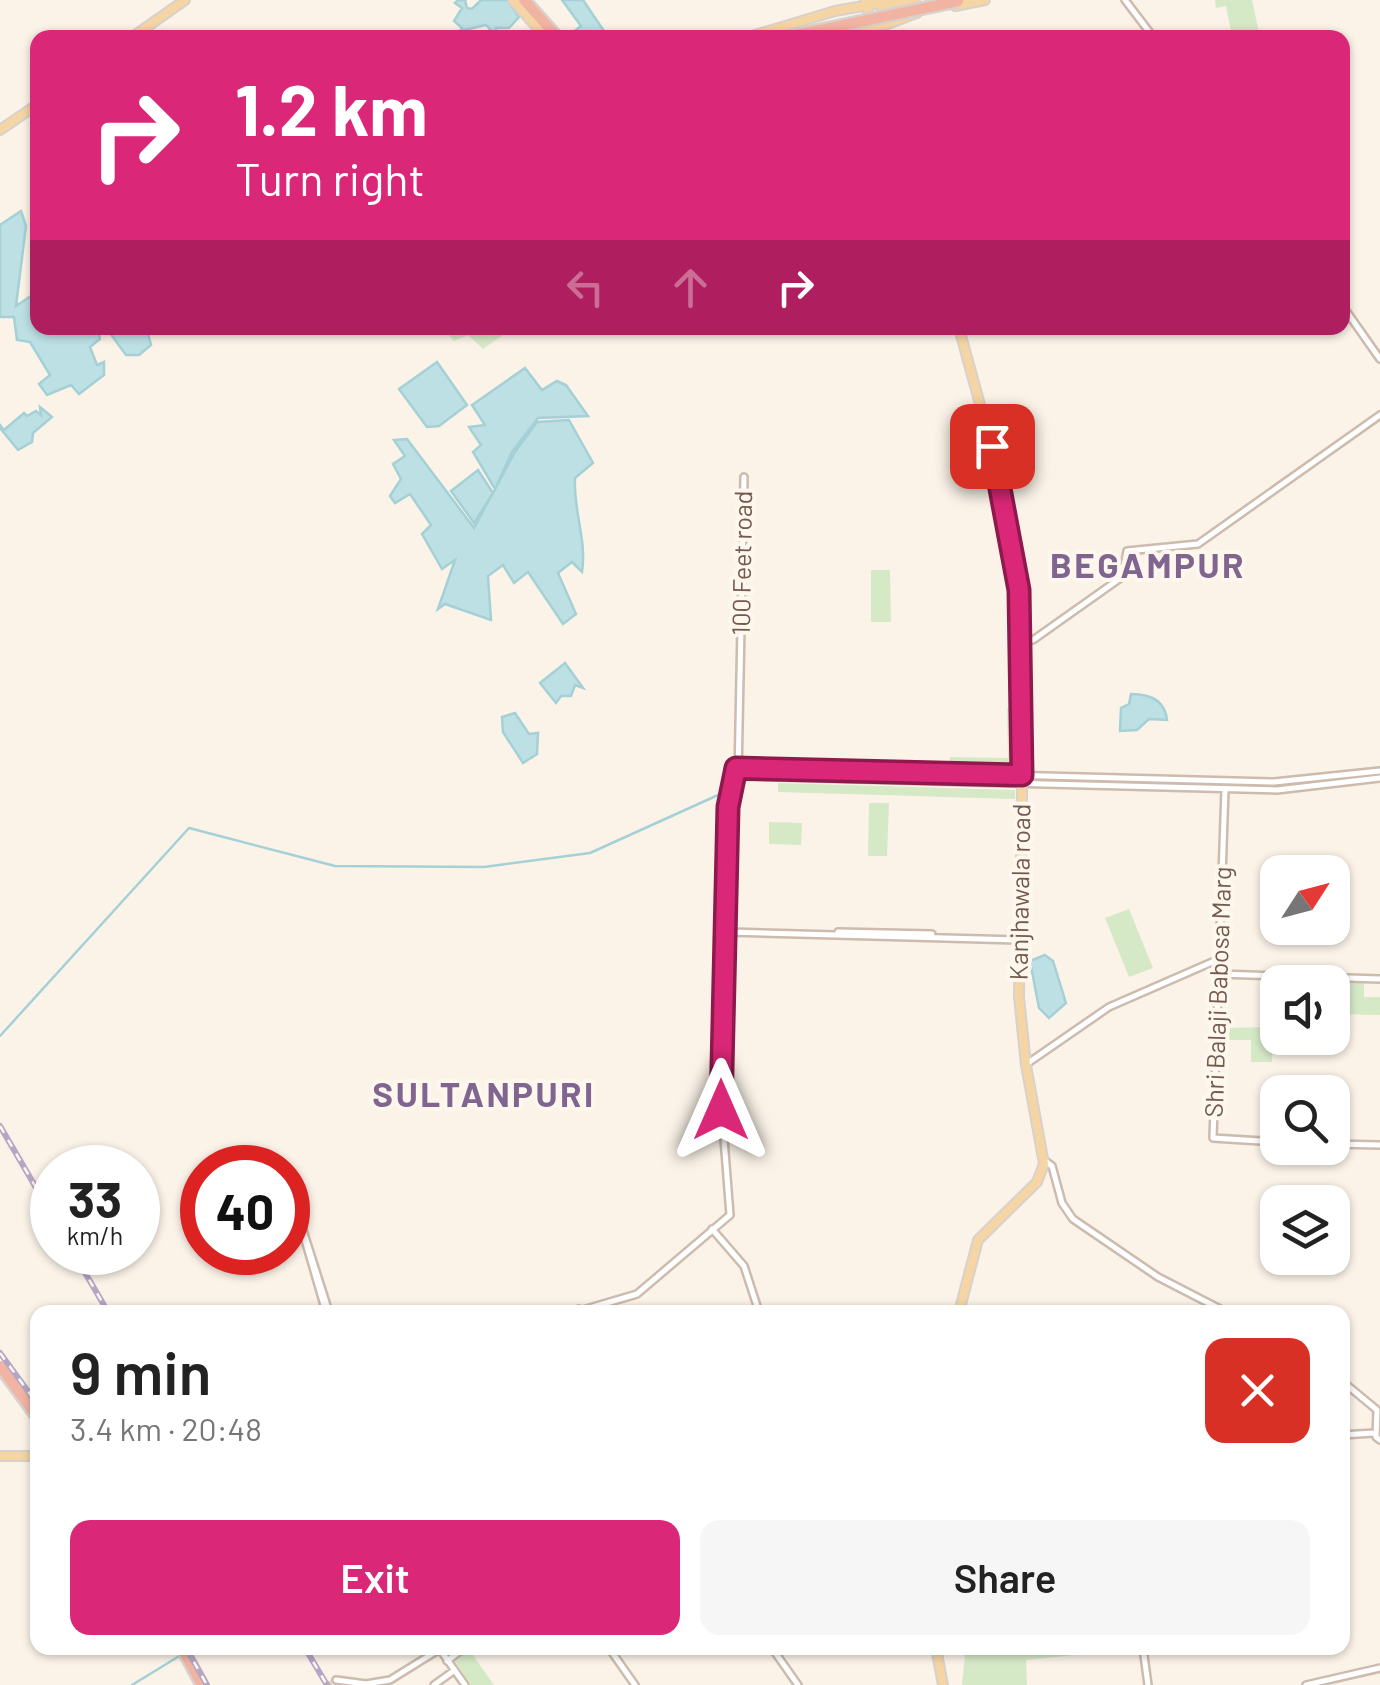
<!DOCTYPE html>
<meta charset="utf-8">
<style>
body{margin:0;font-family:Barlow,sans-serif;background:#f6f6f6;color:#222;height:100vh;display:flex;flex-direction:column;font-size:38px;white-space:nowrap}
*{box-sizing:border-box;margin:0}
p{font-size:32px;color:#767676}
.icon{flex:none;width:55px;height:55px;fill:none;stroke:currentColor;stroke-width:2;stroke-linecap:round;stroke-linejoin:round}
.map{position:relative;flex:1;overflow:hidden}
.side{position:absolute;left:30px;top:1305px;width:1320px;height:350px;display:flex;flex-direction:column;background:#fff;border-radius:20px;box-shadow:0 2px 8px #0004}
.side>*{flex:none}
.guide{position:absolute;left:30px;top:30px;width:1320px;height:305px;border-radius:20px;box-shadow:0 2px 8px #0004;background:#db2777;color:#fff;overflow:hidden}
.needle{width:65px;rotate:54deg}
.controls{position:absolute;left:1260px;top:855px;display:grid;gap:20px}
.controls a{display:grid;place-items:center;width:90px;height:90px;border-radius:20px;background:#fff;box-shadow:0 2px 8px #0004;font-size:50px}
.speed{position:absolute;left:30px;top:1145px;display:flex;gap:20px;font-size:50px;font-weight:700;text-align:center}
.speed>*{display:grid;place-content:center;width:130px;height:130px;border-radius:50%;background:#fff;box-shadow:0 2px 8px #0004;line-height:1}
.speed small{font-size:25px;font-weight:400}
.speed .limit{border:15px solid #d22;background:#fff;color:#111}
.pin{position:absolute;display:grid;place-items:center;width:85px;height:85px;color:#fff;margin:-42px;border-radius:20px;box-shadow:0 5px 15px #0006}
.me{position:absolute;width:110px;margin:-55px;rotate:0deg;stroke-linejoin:round;filter:drop-shadow(0 0 8px #0008)}
.turn{display:flex;align-items:center;gap:35px;height:210px;padding:0 40px;font-size:45px}
.turn .icon{width:130px;height:130px;stroke-width:2.5}
.turn b{display:block;font-size:70px;line-height:85px}
.lanes{display:flex;align-items:center;height:95px;padding:0 40px;background:#0003;justify-content:center;gap:50px;direction:ltr}
.lanes .off{opacity:.35}
.round{display:grid;place-items:center;flex:none;width:105px;height:105px;border-radius:20px;background:#f6f6f6}
.headline{display:flex;align-items:center;justify-content:space-between;height:170px;padding:0 40px}
h1{font-size:60px;font-weight:600;line-height:75px}
.cta{display:flex;gap:20px;margin-top:auto;padding:20px 40px}
.cta a{flex:1;height:115px;border-radius:20px;background:#db2777;color:#fff;font-size:40px;font-weight:600;line-height:115px;text-align:center}
.cta a+a{background:#f6f6f6;color:#222}
.map>svg:first-child{display:block}
</style>
<div class="map">
<svg width="1380" height="1685" viewBox="0 0 1380 1685">
<rect width="100%" height="100%" fill="#fbf3e8"/>
<!-- green -->
<path fill="#d6e9c7" d="M1215,0h37l8,37h-28l-6,-31 -10,2z
M442,328h71l-30,21 -15,-14 -14,6z
M871,570h19l1,52h-20z
M1007,708l10,1 -1,57 -67,-2 1,-7 58,1z
M778,783l237,7v9l-237,-7z
M869,803h20l-2,53h-19z
M769,822l33,1 -1,22 -32,-1z
M1129,909l24,59 -24,9 -24,-59z
M1329,980l35,2v15h16v18l-47,-1 -1,-32z
M1273,1027l-1,35h-21v-22h-30v-12z
M468,1648l26,37h-23l-19,-28z
M942,1648h162l1,4 -79,8 1,25h-65l3,-31 -23,-2z"/>
<!-- water -->
<path fill="#bde0e4" stroke="#a4d0d6" stroke-width="2.5" d="M458,0h7l2,8 5,1 9,-9h27l11,17 -10,11h-13l1,9 -11,-12 -26,6 2,-3 -8,-7 8,-13 -7,-5z
M562,0h21l25,37 -40,-1 13,-10z
M21,211l5,15 -10,80 21,-14 1,36h113l-4,2 4,15 -12,10h-13l-16,-22h-11l1,6 -10,8 7,18 7,-3v13l-25,19 -8,-9 -24,10 -8,-11 11,-9 -20,-33 -13,-2 -3,-23h-14v-92z
M437,362l30,43 -28,21 -12,1 -28,-38z
M525,368l17,22 15,-9 9,4 22,31 -50,2 -26,34 -17,37 -22,-37 8,-7 -12,-18 16,-2 -13,-20z
M40,407l12,10 -19,16 -1,9 -14,8 -18,-22v-3l4,5 20,-17 3,3 9,-5 5,4z
M569,420l24,43 -18,15c-2,32 12,62 7,94l-10,-10 -14,11 18,41 -13,10 -35,-52 -14,11 -11,-18 -15,11 3,44 -46,-16 -7,5 17,-49 -13,9 -20,-35 9,-9 -21,-31 -15,9 -5,-7 11,-17 -8,-15 12,-8 -11,-16 13,-1 67,89 41,-76 22,-30z
M478,470l15,23 -19,30 -23,-32z
M565,663l18,25 -8,-3 -4,11h-10l-5,7 -16,-20z
M1131,694c18,0 34,6 36,26l-18,-1 -12,11 -17,1 1,-23 8,-4z
M515,713l14,21 9,-1 -1,21 -14,9 -20,-31 -1,-15z
M1045,955l8,6 13,42 -17,15 -10,-10 -9,-47z"/>
<g fill="none" stroke-linecap="round" stroke-linejoin="round">
<!-- stream -->
<path stroke="#a4d0d6" stroke-width="2.5" d="M0,1036l189,-208 146,38 149,1 106,-14 137,-62
M132,1685l49,-30"/>
<!-- minor-tunnel -->
<path stroke="#d9cdc1" stroke-width="5" stroke-dasharray="5 2.5" stroke-linecap="butt" d="M327,1685l9,-5"/>
<!-- minor casing -->
<g stroke="#cdbbae" stroke-width="10">
<path id="minor" d="M1125,0l29,38
M1342,305l38,54
M1023,641l10,-1 89,-63 5,-26 71,-7 182,-129
M739,768l535,14 106,-11
M739,776l538,14 103,-12
M1225,789l-12,349 65,4
M728,932l293,8
M838,932l94,2
M1219,974l161,5
M1028,1063l81,-56 110,-48
M1332,1144l48,1
M1044,1160l8,6 10,37 11,16 85,58 68,35
M730,1215l-9,-114 10,-299 7,-26 6,-299
M712,1229l32,37 15,46
M326,1312l-32,-110 35,110
M567,1312l12,-3
M576,1312l61,-18 93,-79
M0,1357l24,34
M1342,1381l35,29 -1,27 4,3
M1342,1435l32,-2
M439,1648l26,37
M609,1648l26,37
M772,1648l26,37
M1143,1648l5,37
M447,1661l17,-13
M336,1680l30,4 24,-4 50,-31
M434,1685l18,-13
M1306,1685l74,-17"/>
</g>
<!-- major casing -->
<g stroke="#d8d1cd" stroke-width="12">
<path id="major" d="M513,0l33,38
M865,0l10,38
M955,6l30,-6
M902,17l-15,4 -6,-15 34,-6
M810,35l78,-11 29,-11
M131,38l54,-38
M745,38l90,-27 62,-11
M0,130l38,-26
M959,1312l19,-72 59,-58 7,-18 -18,-99 -7,-68 4,-271 -4,-136 -26,-138 -34,-124
M0,1456h38
M936,1648l7,37"/>
</g>
<!-- highway casing -->
<g stroke="#d8d1cd" stroke-width="15">
<path id="highway" d="M524,0l34,38
M0,1366l38,52
M182,1648l20,37"/>
</g>
<!-- minor -->
<use href="#minor" stroke="#fff" stroke-width="5"/>
<!-- major -->
<use href="#major" stroke="#f6d5a4" stroke-width="8"/>
<!-- highway -->
<use href="#highway" stroke="#f2b4a2" stroke-width="10"/>
<!-- rail casing -->
<g stroke="#b6a6c5" stroke-width="6">
<path id="rail" d="M0,1126l52,89
M73,1252l35,60
M0,1353l38,52
M186,1648l21,37
M305,1648l22,37"/>
</g>
<!-- rail -->
<use href="#rail" stroke="#fef7ee" stroke-width="2.5" stroke-dasharray="8" stroke-linecap="butt"/>
<!-- highway-bridge casing -->
<g stroke="#d8d1cd" stroke-width="15" stroke-linecap="butt">
<path id="highway-bridge" d="M782,38l176,-37"/>
</g>
<!-- highway-bridge -->
<use href="#highway-bridge" stroke="#f2b4a2" stroke-width="10"/>
</g>
<g fill="none" stroke-linecap="round" stroke-linejoin="round">
<!-- route casing -->
<g stroke="#8e194d" stroke-width="25">
<path id="route" d="M721,1110l7,-303 8,-39 286,7 -3,-185 -27,-144"/>
</g>
<!-- route -->
<use href="#route" stroke="#db2777" stroke-width="18"/>
</g>
<g text-anchor="middle" stroke-width="8" stroke-linejoin="round" paint-order="stroke">
<!-- street labels -->
<g font-size="25" fill="#745a4d" stroke="#fef7ee">
<text transform="translate(742 563) rotate(-89)" y="9">100 Feet road</text>
<text transform="translate(1020 892) rotate(-89)" y="9">Kanjhawala road</text>
<text transform="translate(1218 992) rotate(-88)" y="9">Shri Balaji Babosa Marg</text>
</g>
<!-- district labels -->
<g font-size="35" font-weight="bold" letter-spacing="2.5" fill="#806590" stroke="#fef7ee">
<text x="1148" y="578">BEGAMPUR</text>
<text x="484" y="1107">SULTANPURI</text>
</g>
</g>
</svg>
<div class="controls">
<a><svg class="needle" viewBox="-14 -14 28 28"><path d="M0-13l5 13h-10z" fill="#e53935"/><path d="M0 13l5-13h-10z" fill="#767676"/></svg></a>
<a><svg class="icon" aria-label="sound" viewBox="0 0 24 24"><path d="M4 9h4l5-4v14l-5-4H4zM17 9q2 3 0 6"/></svg></a>
<a><svg class="icon" aria-label="search" viewBox="0 0 24 24"><circle cx="10" cy="10" r="6"/><path d="M15 15l6 6"/></svg></a>
<a><svg class="icon" aria-label="layers" viewBox="0 0 24 24"><path d="M12 4l9 5-9 5-9-5zM3 14l9 5 9-5"/></svg></a>
</div>
<div class="speed"><div>33<small>km/h</small></div><div class="limit">40</div></div>
<div class="pin" style="left:992px;top:446px;background:#d93025"><svg class="icon" aria-label="arrive" viewBox="0 0 24 24"><path d="M6 21V4h12l-3 4 3 4H6"/></svg></div>
<svg class="me" style="left:721px;top:1110px" viewBox="-20 -20 40 40"><path d="M0-17L14 15 0 8-14 15z" fill="#db2777" stroke="#fff" stroke-width="4"/></svg>
<div class="guide">
<div class="turn"><svg class="icon" aria-label="right" viewBox="0 0 24 24"><path d="M7 20v-9h11M14 6l5 5-5 5"/></svg><div><b>1.2 km</b>Turn right</div></div>
<div class="lanes"><svg class="icon off" aria-label="left" viewBox="0 0 24 24"><path d="M17 20v-9H6M10 6l-5 5 5 5"/></svg><svg class="icon off" aria-label="ahead" viewBox="0 0 24 24"><path d="M12 20V5M6 11l6-6 6 6"/></svg><svg class="icon" aria-label="right" viewBox="0 0 24 24"><path d="M7 20v-9h11M14 6l5 5-5 5"/></svg></div>
</div>
<section class="side">
<div class="headline"><div><h1>9 min</h1><p>3.4 km · 20:48</p></div><a class="round" style="background:#d93025;color:#fff"><svg class="icon" aria-label="close" viewBox="0 0 24 24"><path d="M6 6l12 12M18 6L6 18"/></svg></a></div>
<div class="cta"><a>Exit</a><a>Share</a></div>
</section>
</div>
